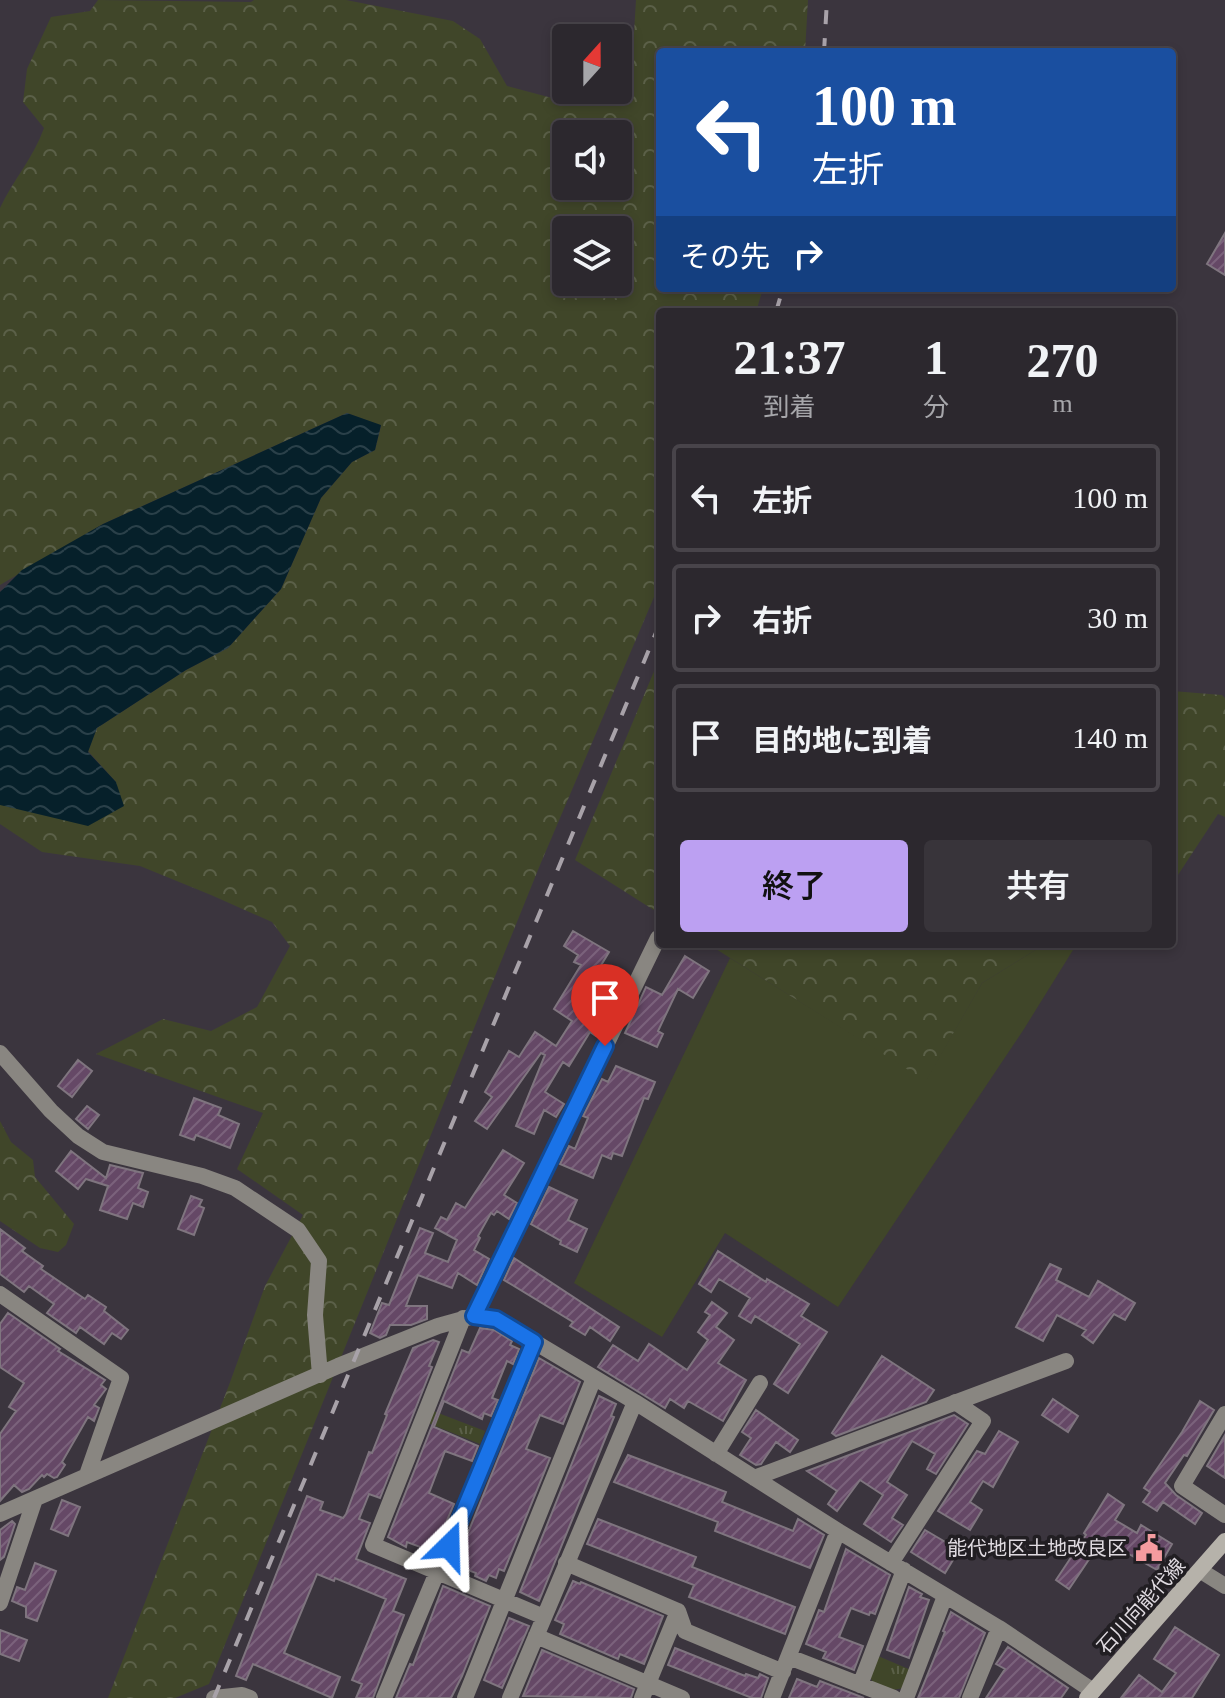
<!DOCTYPE html>
<html lang="ja">
<meta charset="utf-8">
<style>
body{margin:0;font-family:"Times New Roman","Noto Sans JP",serif;background:#38343a;color:#f1f3f6;height:100vh;display:flex;flex-direction:column;font-size:30px;white-space:nowrap}
*{box-sizing:border-box;margin:0}
p{font-size:26px;color:#a6a6aa}
.icon{flex:none;width:44px;height:44px;fill:none;stroke:currentColor;stroke-width:2;stroke-linecap:round;stroke-linejoin:round}
.map{position:relative;flex:1;overflow:hidden}
.side{position:absolute;left:656px;top:308px;width:520px;height:640px;display:flex;flex-direction:column;background:#2c282e;border-radius:8px;box-shadow:0 4px 12px #0003,0 0 0 2px #48444a}
.side>*{flex:none}
.top-card{position:absolute;left:656px;top:48px;width:520px;height:244px;border-radius:8px;box-shadow:0 4px 12px #0003,0 0 0 2px #48444a;background:#1a4fa0;color:#fff;overflow:hidden}
.needle{width:52px;rotate:21deg}
.fabs{position:absolute;left:552px;top:24px;display:grid;gap:16px}
.fabs a{display:grid;place-items:center;width:80px;height:80px;border-radius:8px;background:#2c282e;box-shadow:0 4px 12px #0003,0 0 0 2px #48444a;font-size:40px}
.pin{position:absolute;display:grid;place-items:center;width:68px;height:68px;color:#fff;margin:-82px -34px;border-radius:50% 50% 50% 0;rotate:-45deg;box-shadow:0 0 8px #0007}
.pin .icon{rotate:45deg}
.me{position:absolute;width:88px;margin:-44px;rotate:22deg;stroke-linejoin:round;filter:drop-shadow(0 0 6px #0008)}
.turn{display:flex;align-items:center;gap:28px;height:168px;padding:0 24px;font-size:36px}
.turn .icon{width:104px;height:104px;stroke-width:2.5}
.turn b{display:block;font-size:56px;line-height:68px}
.then{display:flex;align-items:center;height:76px;padding:0 24px;background:#0003;gap:16px;font-size:30px}
.eta{display:flex;justify-content:space-evenly;align-items:center;height:136px;text-align:center}
.eta b{font-size:48px;font-weight:600;line-height:56px}
.cta{display:flex;gap:16px;margin-top:auto;padding:16px 24px}
.cta a{flex:1;height:92px;border-radius:8px;background:#bca0f2;color:#111;font-size:32px;font-weight:600;line-height:92px;text-align:center}
.cta a+a{background:#38343a;color:#f1f3f6}
ul{padding:0;list-style:none}
li{display:flex;align-items:center;gap:24px;height:108px;margin:0 16px 12px;padding:0 8px;border:4px solid #48444a;border-radius:8px}
li div{flex:1}
li b{display:block;font-size:30px}
li em{font-style:normal}
.map>svg:first-child{display:block}
</style>
<div class="map">
<svg width="1225" height="1698" viewBox="0 0 1225 1698">
<defs>
<pattern id="forest-crowns" width="20" height="18" patternUnits="userSpaceOnUse" patternTransform="scale(2)"><rect width="20" height="18" fill="#404629"/><path d="M2 6a3 3 0 1 1 6 0M12 15a3 3 0 1 1 6 0" fill="none" stroke="#5b6048"/></pattern>
<pattern id="park-tufts" width="24" height="20" patternUnits="userSpaceOnUse" patternTransform="scale(2)"><rect width="24" height="20" fill="#404629"/><path d="M3 7l-1-3M5 7V3M7 7l1-3M15 17l-1-3M17 17v-4M19 17l1-3" fill="none" stroke="#5b6048"/></pattern>
<pattern id="water-waves" width="16" height="10" patternUnits="userSpaceOnUse" patternTransform="scale(2)"><rect width="16" height="10" fill="#06202a"/><path d="M0 5q4-4 8 0t8 0" fill="none" stroke="#2a4049"/></pattern>
<pattern id="building-hatch" width="6" height="6" patternUnits="userSpaceOnUse" patternTransform="scale(2)"><rect width="6" height="6" fill="#654866"/><path d="M-1 1l2-2M0 6l6-6M5 7l2-2" fill="none" stroke="#7b627c"/></pattern>
</defs>
<rect width="100%" height="100%" fill="#3b353e"/>
<!-- grass -->
<path fill="#404629" d="M1045,944h46l-4,3 -14,3 -49,79 -186,278 -113,-74 -63,104 -88,-54 156,-325 196,122 56,-97z"/>
<!-- forest -->
<path fill="url(#forest-crowns)" fill-rule="evenodd" d="M98,0l153,2 3,-2h92l107,21 27,18 27,47 75,20 27,-1 22,-23 5,-82h172l-3,52h-145v236h103l-7,24h-96v271l-120,282 -331,819 -34,14h-67l121,-313 36,-99 38,-71 -66,-46 26,-56 -167,-59 67,-35 48,12 46,-24 33,-61 -18,-24 -61,-27 -71,-29 -98,-14 -42,-28v-19l116,-23 -28,-31 9,-23 89,-58 42,-22 53,-59 40,-91 31,-36 23,-12 6,-24 -34,-13 -244,111 -103,61v-377c13,-28 34,-51 44,-80l-21,-26 4,-33 24,-52 39,-6zM566,134h52v52h-52zM566,230h52v52h-52z
M660,657v257l-85,-54z
M1172,691l50,4 3,3v119l-7,-3 -46,70z
M708,944h337l-63,39 -56,98z
M0,1121l11,21 22,18 2,17 39,47 -8,21 -8,7 -18,-4 -40,-27z"/>
<!-- park -->
<path fill="url(#park-tufts)" d="M433,1411l52,20 -5,13 -52,-21z
M878,1656l33,14 -7,18 -12,2 -20,-9 -2,-6z"/>
<!-- water -->
<path fill="url(#water-waves)" d="M347,413l34,12 -6,25 -23,12 -31,36 -40,91 -53,59 -42,22 -89,58 -9,24 28,30 8,24 -36,20 -88,-21v-213l22,-22 81,-46z"/>
<!-- building -->
<path fill="url(#building-hatch)" stroke="#7f757f" stroke-width="2" d="M1225,233v42l-18,-11z
M573,931l36,21 -15,25 25,15 -23,44 -6,-4 -21,34 -6,-4 -18,30 19,12 -8,13 -12,-7 -10,24 -18,-8 29,-71 -4,-2 -54,76 -12,-8 17,-24 -7,-5 24,-41 10,6 16,-25 21,14 16,-25 -18,-12 27,-44 -7,-3 4,-7 -14,-9z
M685,956l24,15 -16,27 -15,-9 -20,42 5,3 -6,13 -32,-14 21,-46 16,8z
M78,1060l14,11 -20,26 -14,-11z
M616,1066l39,16 -7,17 -4,-1 -22,58 -9,-3 -2,6 -9,-4 -9,23 -33,-14 9,-18 6,3 13,-31 -5,-2 19,-37 6,3z
M194,1098l27,10 -3,7 21,9 -9,24 -34,-13 -2,5 -14,-5z
M87,1106l12,9 -11,14 -12,-10z
M503,1150l21,13 -20,32 13,8 -8,16 -12,-8 -3,4 -3,-2 -13,23 2,2 -6,12 15,9 -12,26 -19,-12 -6,15 -34,-13 -12,31h21v13l-16,6h-21l-4,10 -6,3 -10,-5 12,-30 7,2 31,-77 13,5 -8,20 23,9 9,-22 -22,-12 6,-11 6,3 9,-17 9,5z
M71,1151l35,27 4,-13 33,8 -5,15 10,4 -5,15 -10,-4 -6,16 -27,-9 8,-24 -22,-7 -8,10 -22,-18z
M549,1187l28,13 -9,20 19,9 -10,23 -17,-8 1,-3 -30,-17z
M191,1196l11,4 -3,6 5,2 -10,27 -16,-6z
M0,1229l25,19 -3,3 21,15 -2,3 44,30 3,-4 18,12 -2,4 24,19 -7,9 -9,-6 -8,11 -24,-17 -4,6 -29,-20 7,-9 -25,-18 -5,6 -24,-18z
M718,1251l48,31 1,-3 42,25 -8,12 26,16 -39,61 -14,-9 26,-40 -45,-28 -4,7 -12,-7 11,-18 -31,-19 -8,13 -12,-8z
M514,1258l105,69 -9,14 -20,-14 -5,8 -15,-9 3,-4 -69,-42z
M1050,1264l11,5 -5,11 33,17 9,-16 37,22 -10,17 -11,-6 -21,29 -11,-8 4,-5 -29,-15 -14,26 -27,-14z
M712,1302l15,11 -11,14 18,13 -16,23 28,17 -23,41 -35,-20 -4,7 -14,-9 -5,9 -67,-41 15,-22 25,16 11,-17 38,26 21,-30 -10,-8 12,-17 -5,-3z
M8,1313l52,36 -2,2 47,29 -4,5 5,4 -12,16 5,3 -5,13 -6,-4 -26,45 3,3 -8,12 -3,1 -7,-4 -3,3 -2,-2 -13,14 -7,3 -8,-7 -14,16v-67l16,-23 -7,-4 15,-24 -24,-16v-43z
M480,1328l14,2 18,11 -2,4 9,4 -6,15 -6,-3 -15,37 6,2 -7,16 -7,-3 -2,6 -38,-18 -10,26 44,19 -6,15 -27,-10 -16,42 25,11 -17,40 -3,-1 -3,8 -24,-9 -1,5 -18,-10 74,-187 7,3z
M433,1340l6,2 -10,24 3,1 -52,131 -11,-4 -10,25 11,4 -14,36 50,20 -13,32 11,4 -31,83h-17l6,-14 -10,-4 34,-81 -51,-21 -1,3 -17,-7 -33,79 56,24 -8,21 -79,-34 -7,16 -10,-4 71,-180 16,6 -3,8 23,8 3,-4 23,-62 3,1 15,-38 -2,-1 28,-66z
M882,1356l52,34 -8,12 -90,34 -4,-3z
M539,1358l41,24 -17,42 -23,-9 -14,34 24,9 -46,113 -5,-2 -3,9 -7,-3 -3,6 -11,-5 1,-3 -24,-9 9,-20 2,1z
M599,1396l17,8 -5,12 3,1 -75,184 -19,-9z
M1053,1399l25,17 -10,16 -26,-17z
M1200,1401l14,9 -27,46 -3,-1 -19,28 11,12 26,18 -7,11 -32,-22 -6,9 -14,-9 7,-10 -6,-4 38,-56z
M756,1410l42,30 -8,12 -14,-10 -15,22 -5,1 -16,-10 11,-17 -9,-6z
M954,1415l14,9 -32,50 -9,-5 8,-15 -23,-13 -25,41 20,13 -15,23 11,7 -12,17 -27,-18 19,-29 -23,-15 -23,31 -9,-7 9,-13 -30,-20z
M999,1431l19,11 -25,45 -10,-6 -13,21 12,8 -12,20 -32,-19 39,-60 8,3z
M1225,1435v43l-18,-12z
M628,1455l98,37 -4,10 71,29 5,-12 26,16 -14,33 -95,-37 3,-9 -104,-40z
M1108,1494l16,11 -9,15 22,13 4,-8 31,19 -15,26 -37,-21 -3,5 -17,-11 -31,46 -13,-9 30,-45 -2,-2z
M62,1500l18,7 -12,29 -17,-7z
M598,1519l98,38 -4,10 103,40 -10,27 -96,-37 5,-12 -107,-41z
M12,1521l3,3 -11,33 -4,3v-30z
M925,1530l34,20 -14,23 -34,-21z
M846,1549l44,26 -15,39 -5,-2 -1,3 -18,-7 -12,29 24,9 -9,24 -31,-12 3,-6 -20,-8 13,-34 5,2z
M35,1563l21,8 -19,50 -11,-4v-10l-14,-6 5,-14 8,3z
M573,1581l7,3 1,-2 82,34 -19,48 -24,-10 -2,5 -58,-25 4,-10 -9,-4z
M443,1586l47,20 -28,70 -11,22h-55l14,-34 3,1z
M909,1587l13,7 -2,3 9,3 -20,58 -22,-8z
M951,1612l34,21 -26,65h-41l27,-66 -2,-1z
M509,1618l20,8 -27,62 -18,-8z
M1175,1627l44,28 -27,43h-71l18,-23 23,17 14,-19 -22,-14z
M0,1630l27,10 -8,21 -19,-7z
M1008,1647l60,41 -7,10h-75l19,-29 -9,-5z
M675,1648l70,28 1,-2 12,4 2,-4 8,4 -7,20h-9l-84,-33z
M542,1650l92,39 -3,9 -108,-2z
M797,1679l20,8 3,-6 44,17h-75z"/>
<g fill="none" stroke-linecap="round" stroke-linejoin="round">
<!-- street -->
<path stroke="#898681" stroke-width="16" d="M0,1053l51,58 27,25 25,16 99,24 33,12 63,42 21,31 -4,54 5,60
M0,1294l121,84 -34,97
M474,1316l184,-378
M463,1318l-90,227 171,72
M1225,1414l-43,72 43,29
M716,1454l44,-71
M754,1478l312,-117
M0,1514l338,-148 100,-40 36,-10 22,3 139,83 203,129 161,97 94,63
M566,1563l112,48 7,20 98,41
M891,1563l92,-142 -28,-19
M1201,1571l24,15
M0,1603l35,-104
M536,1636l146,62
M789,1657l105,41
M860,1685l44,-115
M214,1698l28,-3 8,3
M384,1698l150,-356
M465,1698l129,-320
M510,1698l125,-296
M642,1698l36,-87
M772,1698l66,-167
M906,1698l39,-102
M970,1698l29,-70"/>
<!-- secondary -->
<path stroke="#b6b2aa" stroke-width="16" d="M1087,1698l138,-157"/>
<!-- rail -->
<path stroke="#a8a2a9" stroke-width="4" stroke-dasharray="14 14" stroke-linecap="butt" d="M824,52l3,-52
M776,312l7,-24
M214,1698l446,-1075"/>
</g>
<g fill="none" stroke-linecap="round" stroke-linejoin="round">
<!-- route casing -->
<g stroke="#114b97" stroke-width="20">
<path id="route" d="M449,1546l85,-204 -38,-23 -22,-3 131,-270"/>
</g>
<!-- route -->
<use href="#route" stroke="#1a73e8" stroke-width="14"/>
</g>
<!-- icons -->
<defs>
<g id="civic-bare" transform="scale(2.16)"><path d="M-.6-6.5H3V-4.5H.6V-3L4-1V1h2V6H-6V1h2V-1L-.6-3ZM-1.2 2.5V6h2.4V2.5Z" fill="#f49b9f" stroke="#211e22" stroke-width="2.5" paint-order="stroke"/></g>
</defs>
<g fill-rule="evenodd">
<use href="#civic-bare" x="1149" y="1548"/>
</g>
<g text-anchor="middle" stroke-width="7" stroke-linejoin="round" paint-order="stroke">
<!-- poi labels -->
<g font-size="20" fill="#dfdae0" stroke="#211e22" text-anchor="end">
<text x="1127" y="1555">能代地区土地改良区</text>
</g>
<!-- street labels -->
<g font-size="20" fill="#dfdae0" stroke="#211e22">
<text transform="translate(1141 1606) rotate(-48)" y="7">石川向能代線</text>
</g>
</g>
</svg>
<div class="fabs">
<a><svg class="needle" viewBox="-14 -14 28 28"><path d="M0-13l5 13h-10z" fill="#e53935"/><path d="M0 13l5-13h-10z" fill="#a6a6aa"/></svg></a>
<a><svg class="icon" aria-label="sound" viewBox="0 0 24 24"><path d="M4 9h4l5-4v14l-5-4H4zM17 9q2 3 0 6"/></svg></a>
<a><svg class="icon" aria-label="layers" viewBox="0 0 24 24"><path d="M12 4l9 5-9 5-9-5zM3 14l9 5 9-5"/></svg></a>
</div>
<div class="pin" style="left:605px;top:1046px;background:#d93025"><svg class="icon" aria-label="arrive" viewBox="0 0 24 24"><path d="M6 21V4h12l-3 4 3 4H6"/></svg></div>
<svg class="me" style="left:449px;top:1546px" viewBox="-20 -20 40 40"><path d="M0-17L14 15 0 8-14 15z" fill="#1a73e8" stroke="#fff" stroke-width="4"/></svg>
<div class="top-card">
<div class="turn"><svg class="icon" aria-label="left" viewBox="0 0 24 24"><path d="M17 20v-9H6M10 6l-5 5 5 5"/></svg><div><b>100 m</b>左折</div></div>
<div class="then">その先<svg class="icon" aria-label="right" viewBox="0 0 24 24"><path d="M7 20v-9h11M14 6l5 5-5 5"/></svg></div>
</div>
<section class="side">
<div class="eta">
<div><b>21:37</b><p>到着</p></div>
<div><b>1</b><p>分</p></div>
<div><b>270</b><p>m</p></div>
</div>
<ul>
<li><svg class="icon" aria-label="left" viewBox="0 0 24 24"><path d="M17 20v-9H6M10 6l-5 5 5 5"/></svg><div><b>左折</b></div><em>100 m</em></li>
<li><svg class="icon" aria-label="right" viewBox="0 0 24 24"><path d="M7 20v-9h11M14 6l5 5-5 5"/></svg><div><b>右折</b></div><em>30 m</em></li>
<li><svg class="icon" aria-label="arrive" viewBox="0 0 24 24"><path d="M6 21V4h12l-3 4 3 4H6"/></svg><div><b>目的地に到着</b></div><em>140 m</em></li>
</ul>
<div class="cta"><a>終了</a><a>共有</a></div>
</section>
</div>
